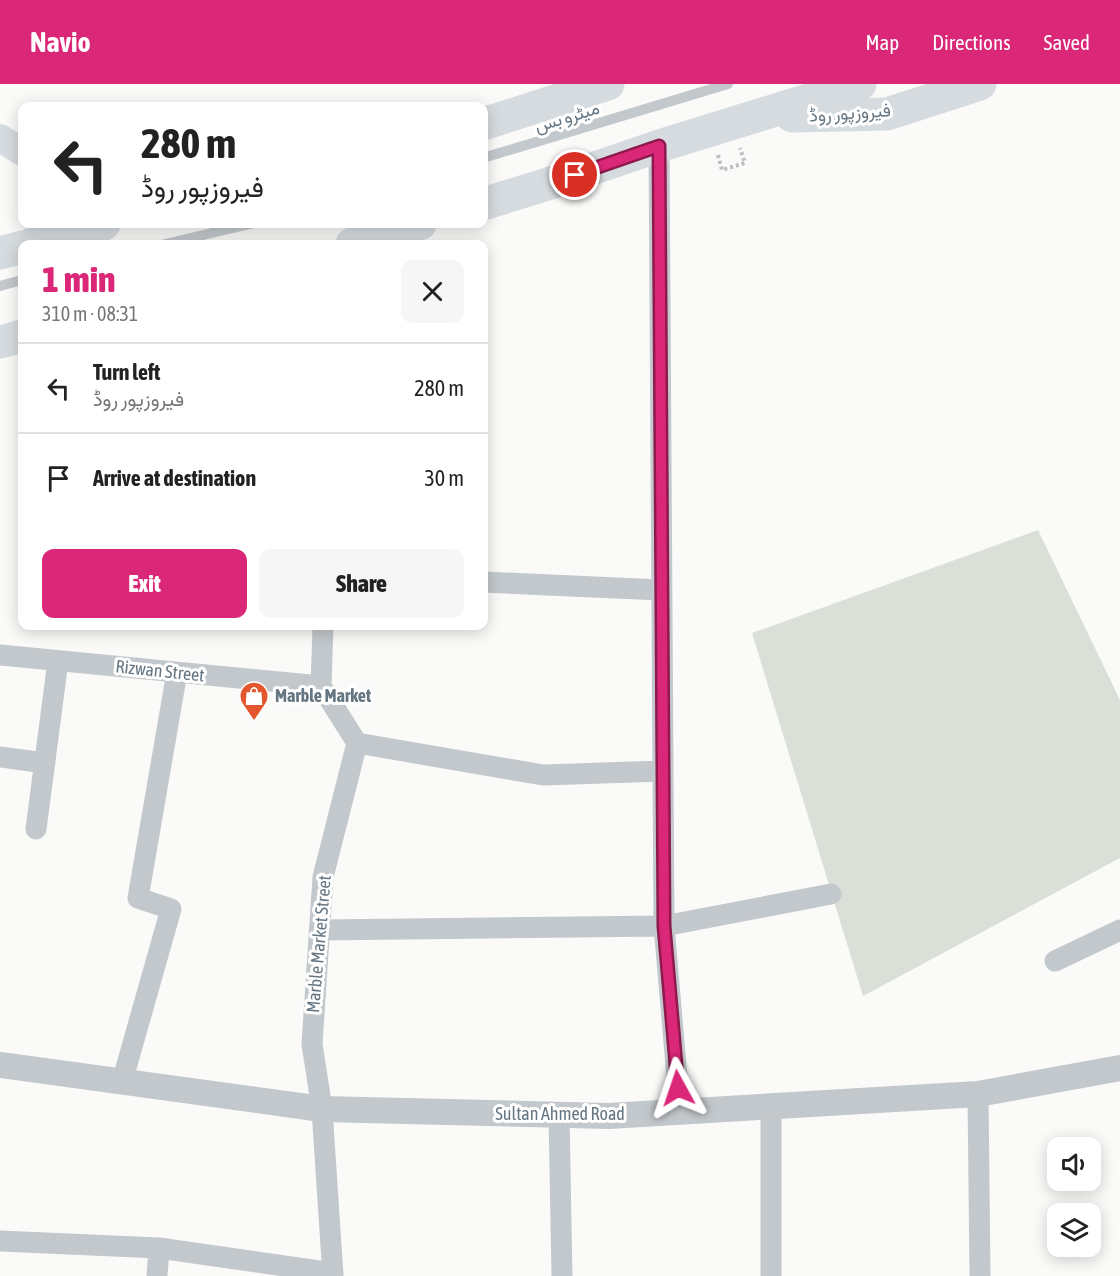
<!DOCTYPE html>
<meta charset="utf-8">
<style>
body{margin:0;font-family:"Asap Condensed",Vazirmatn,sans-serif;background:#f6f6f6;color:#222;height:100vh;display:flex;flex-direction:column;font-size:22px;white-space:nowrap}
*{box-sizing:border-box;margin:0}
p{font-size:20px;color:#767676}
.icon{flex:none;width:33px;height:33px;fill:none;stroke:currentColor;stroke-width:2;stroke-linecap:round;stroke-linejoin:round}
.map{position:relative;flex:1;overflow:hidden}
.side{position:absolute;left:18px;top:156px;width:470px;height:390px;display:flex;flex-direction:column;background:#fff;border-radius:12px;box-shadow:0 3px 15px #0003}
.side>*{flex:none}
.hud{position:absolute;left:18px;top:18px;width:470px;height:126px;border-radius:12px;box-shadow:0 3px 15px #0003;background:#fff;color:#222;overflow:hidden}
.controls{position:absolute;left:1047px;top:1053px;display:grid;gap:12px}
.controls a{display:grid;place-items:center;width:54px;height:54px;border-radius:12px;background:#fff;box-shadow:0 3px 15px #0003;font-size:30px}
.pin{position:absolute;display:grid;place-items:center;width:51px;height:51px;color:#fff;margin:-26px;border:3px solid #fff;border-radius:50%;box-shadow:0 2px 6px #0007}
.me{position:absolute;width:66px;margin:-33px;rotate:355deg;stroke-linejoin:round;filter:drop-shadow(0 0 4px #0008)}
.turn{display:flex;align-items:center;gap:21px;height:126px;padding:0 24px;font-size:27px}
.turn .icon{width:78px;height:78px;stroke-width:2.5}
.turn b{display:block;font-size:42px;line-height:51px}
.round{display:grid;place-items:center;flex:none;width:63px;height:63px;border-radius:12px;background:#f6f6f6}
.summary{display:flex;align-items:center;justify-content:space-between;height:102px;padding:0 24px}
h1{font-size:36px;font-weight:800;line-height:45px;color:#db2777}
.primary-button{display:flex;gap:12px;margin-top:auto;padding:12px 24px}
.primary-button a{flex:1;height:69px;border-radius:12px;background:#db2777;color:#fff;font-size:24px;font-weight:800;line-height:69px;text-align:center}
.primary-button a+a{background:#f6f6f6;color:#222}
ul{padding:0;list-style:none}
li{display:flex;align-items:center;gap:18px;height:90px;padding:0 24px;border-top:2px solid #e0e0e0}
li div{flex:1}
li b{display:block;font-size:22px}
li em{font-style:normal}
header{display:flex;align-items:center;gap:36px;box-sizing:border-box;height:84px;padding:0 30px;background:#db2777;color:#fff}
header strong{font-size:28px}
nav{display:flex;gap:33px;margin-inline-start:auto;font-size:21px}
.map>svg:first-child{display:block}
</style>
<header>
<strong>Navio</strong>
<nav><a>Map</a><a>Directions</a><a>Saved</a></nav>
</header>
<div class="map">
<svg width="1120" height="1192" viewBox="0 0 1120 1192">
<rect width="100%" height="100%" fill="#fafaf8"/>
<!-- green -->
<path fill="#dadfd7" d="M1038,446l82,170v158l-257,138 -111,-363z"/>
<g fill="none" stroke-linecap="round" stroke-linejoin="round">
<!-- path -->
<path stroke="#bbbfc2" stroke-width="4" stroke-dasharray="3 3" stroke-linecap="butt" d="M718,71l4,15 23,-7 -5,-15"/>
<!-- service -->
<path stroke="#c3c8cc" stroke-width="10" d="M483,74l245,-74
M165,160l85,-20
M0,202l22,-6"/>
<!-- minor -->
<path stroke="#c3c8cc" stroke-width="21" d="M659,62l5,780 16,186
M483,498l178,8
M323,542l-2,60 36,57 -34,134 -11,167 10,65 11,167
M0,571l321,31
M357,659l186,32 120,-4
M0,673l45,6
M36,745l22,-168
M320,846l344,-4 167,-32
M1055,877l65,-31
M122,998l49,-173 -33,-11 39,-226
M978,1010l2,182
M559,1031l3,161
M0,1157l159,7 174,25
M157,1192l2,-28
M771,1192v-170"/>
<!-- tertiary -->
<path stroke="#c3c8cc" stroke-width="26" d="M0,981l322,44 287,7 369,-22 142,-26"/>
<!-- secondary -->
<path stroke="#d6dbdf" stroke-width="28" d="M0,54l22,14"/>
<!-- primary -->
<path stroke="#d6dbdf" stroke-width="33" d="M792,32l95,-2 93,-30
M483,40l125,-40
M483,120l71,-22 105,-36 201,-62
M32,160l72,-20
M352,160l68,-20
M0,169l22,-6
M0,258l22,-6"/>
</g>
<g fill="none" stroke-linecap="round" stroke-linejoin="round">
<!-- route casing -->
<g stroke="#8e194d" stroke-width="15">
<path id="route" d="M575,91l84,-29 5,780 14,162"/>
</g>
<!-- route -->
<use href="#route" stroke="#db2777" stroke-width="10"/>
</g>
<!-- icons -->
<defs>
<g id="shop-pin" transform="scale(1.5)"><path d="M0 17L-7.5 6A9.5 9.5 0 1 1 7.5 6Z" fill="#e4572e" stroke="#fff"/><path d="M-5-2.5h2.3a2.7 3.5 0 0 1 5.4 0H5L5.5 6h-11ZM-1.5-2.5h3a1.5 2.3 0 0 0-3 0Z" fill="#fff"/></g>
</defs>
<g fill-rule="evenodd">
<use href="#shop-pin" x="254" y="612"/>
</g>
<g text-anchor="middle" stroke-width="6" stroke-linejoin="round" paint-order="stroke">
<!-- street labels -->
<g font-size="18" fill="#657683" stroke="#fff">
<text transform="translate(850 29) rotate(-4)" y="6">فیروزپور روڈ</text>
<text transform="translate(567 33) rotate(-17)" y="6">میٹرو بس</text>
<text transform="translate(160 587) rotate(6)" y="6">Rizwan Street</text>
<text transform="translate(319 860) rotate(-85)" y="6">Marble Market Street</text>
<text x="560" y="1036">Sultan Ahmed Road</text>
</g>
<!-- poi labels -->
<g font-size="18" font-weight="bold" fill="#657683" stroke="#fff" text-anchor="start">
<text x="275" y="618">Marble Market</text>
</g>
</g>
</svg>
<div class="controls">
<a><svg class="icon" aria-label="sound" viewBox="0 0 24 24"><path d="M4 9h4l5-4v14l-5-4H4zM17 9q2 3 0 6"/></svg></a>
<a><svg class="icon" aria-label="layers" viewBox="0 0 24 24"><path d="M12 4l9 5-9 5-9-5zM3 14l9 5 9-5"/></svg></a>
</div>
<div class="pin" style="left:575px;top:91px;background:#d93025"><svg class="icon" aria-label="arrive" viewBox="0 0 24 24"><path d="M6 21V4h12l-3 4 3 4H6"/></svg></div>
<svg class="me" style="left:678px;top:1004px" viewBox="-20 -20 40 40"><path d="M0-17L14 15 0 8-14 15z" fill="#db2777" stroke="#fff" stroke-width="4"/></svg>
<div class="hud">
<div class="turn"><svg class="icon" aria-label="left" viewBox="0 0 24 24"><path d="M17 20v-9H6M10 6l-5 5 5 5"/></svg><div><b>280 m</b>فیروزپور روڈ</div></div>
</div>
<section class="side">
<div class="summary"><div><h1>1 min</h1><p>310 m · 08:31</p></div><a class="round"><svg class="icon" aria-label="close" viewBox="0 0 24 24"><path d="M6 6l12 12M18 6L6 18"/></svg></a></div>
<ul>
<li><svg class="icon" aria-label="left" viewBox="0 0 24 24"><path d="M17 20v-9H6M10 6l-5 5 5 5"/></svg><div><b>Turn left</b><p>فیروزپور روڈ</p></div><em>280 m</em></li>
<li><svg class="icon" aria-label="arrive" viewBox="0 0 24 24"><path d="M6 21V4h12l-3 4 3 4H6"/></svg><div><b>Arrive at destination</b></div><em>30 m</em></li>
</ul>
<div class="primary-button"><a>Exit</a><a>Share</a></div>
</section>
</div>
